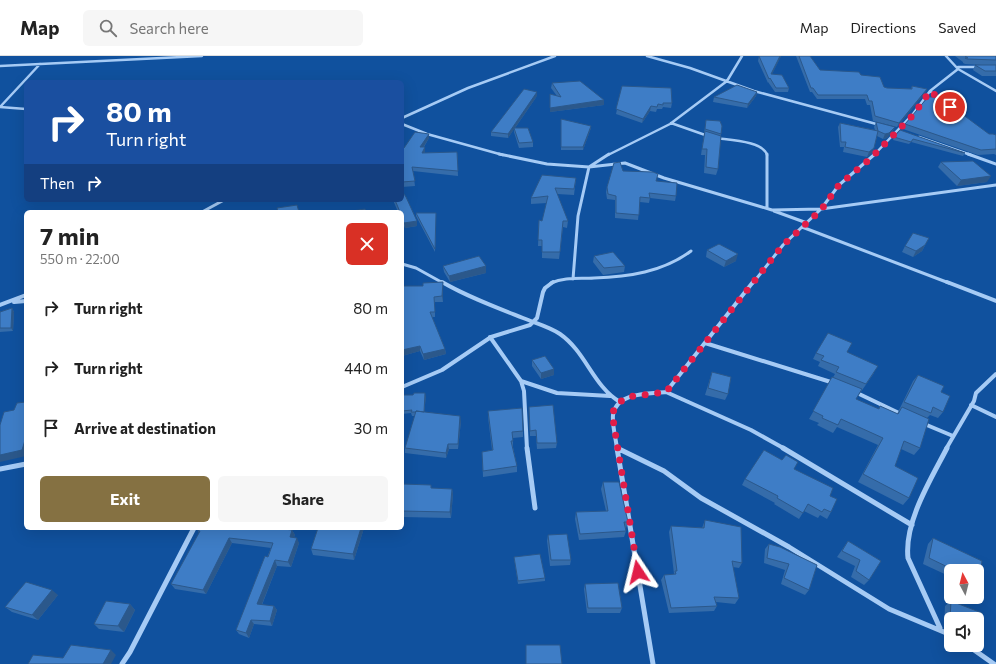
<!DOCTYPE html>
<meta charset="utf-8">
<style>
body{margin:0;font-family:Commissioner,sans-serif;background:#f6f6f6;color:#222;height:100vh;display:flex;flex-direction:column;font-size:15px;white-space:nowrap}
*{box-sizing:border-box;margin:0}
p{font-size:13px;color:#767676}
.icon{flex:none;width:22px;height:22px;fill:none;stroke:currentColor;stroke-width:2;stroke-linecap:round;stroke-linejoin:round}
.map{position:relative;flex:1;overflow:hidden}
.drawer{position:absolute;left:24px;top:154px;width:380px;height:320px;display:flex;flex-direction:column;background:#fff;border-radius:6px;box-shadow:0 4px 16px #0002}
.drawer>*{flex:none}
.top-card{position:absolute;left:24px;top:24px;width:380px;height:122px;border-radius:6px;box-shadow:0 4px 16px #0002;background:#1a4fa0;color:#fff;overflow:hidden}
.needle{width:26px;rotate:353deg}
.controls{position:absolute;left:944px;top:508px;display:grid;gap:8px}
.controls a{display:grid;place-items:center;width:40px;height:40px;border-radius:6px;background:#fff;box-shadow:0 4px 16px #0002;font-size:20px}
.pin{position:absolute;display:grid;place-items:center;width:34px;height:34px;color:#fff;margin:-17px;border:2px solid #fff;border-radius:50%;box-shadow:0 1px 4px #0007}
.me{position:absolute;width:44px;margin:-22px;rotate:350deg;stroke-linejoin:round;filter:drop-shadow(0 0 3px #0008)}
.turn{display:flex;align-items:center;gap:14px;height:84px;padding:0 16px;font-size:18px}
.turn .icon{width:52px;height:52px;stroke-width:2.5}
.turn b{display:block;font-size:28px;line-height:34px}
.then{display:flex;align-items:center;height:38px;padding:0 16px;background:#0003;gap:8px;font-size:15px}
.round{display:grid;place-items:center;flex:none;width:42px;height:42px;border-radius:6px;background:#f6f6f6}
.overview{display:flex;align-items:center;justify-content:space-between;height:68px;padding:0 16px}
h1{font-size:24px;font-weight:700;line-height:30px}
.cta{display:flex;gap:8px;margin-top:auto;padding:8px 16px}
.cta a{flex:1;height:46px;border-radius:6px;background:#857142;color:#fff;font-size:16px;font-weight:700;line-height:46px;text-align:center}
.cta a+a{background:#f6f6f6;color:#222}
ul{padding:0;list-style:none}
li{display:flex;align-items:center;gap:12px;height:60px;padding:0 16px}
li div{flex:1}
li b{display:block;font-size:15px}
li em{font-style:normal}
header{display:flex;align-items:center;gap:24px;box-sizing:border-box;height:56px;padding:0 20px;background:#fff;border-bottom:1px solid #e0e0e0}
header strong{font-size:19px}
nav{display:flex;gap:22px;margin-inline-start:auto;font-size:14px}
.search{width:280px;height:36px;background:#f6f6f6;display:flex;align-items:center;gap:10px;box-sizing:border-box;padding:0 14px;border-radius:6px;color:#767676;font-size:15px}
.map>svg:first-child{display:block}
</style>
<header>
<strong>Map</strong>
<div class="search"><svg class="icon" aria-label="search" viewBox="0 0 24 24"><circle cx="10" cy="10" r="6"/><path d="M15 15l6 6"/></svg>Search here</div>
<nav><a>Map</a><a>Directions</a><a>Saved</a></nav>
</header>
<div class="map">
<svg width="996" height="608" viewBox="0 0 996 608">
<rect width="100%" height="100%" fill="#10519e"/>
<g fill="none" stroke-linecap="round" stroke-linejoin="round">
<!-- minor-far3 -->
<path stroke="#a6cbf5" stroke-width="2.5" d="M647,0l43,12 64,23 126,34
M0,10l202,-10
M958,11h20
M958,13l38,22
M930,35l11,9
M26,53l-26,-2 40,-43
M402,62l66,-30 87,-32
M671,67l37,13
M402,68l25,10 76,21
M919,81l52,18
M716,82c13,2 47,3 51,17
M608,99l62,-31 57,-43 15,-25
M874,99l39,-41 17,-23 28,-22 -12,-13"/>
<!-- minor-far2 -->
<path stroke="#a6cbf5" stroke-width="3" d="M499,98l48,10 42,3 36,-4 39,15 108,32 49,-1 175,-24
M767,98v54
M968,98l28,10
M774,155l33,12
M202,156l22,-12
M802,171l147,56
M402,208l14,4 27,15
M573,223l5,-63 11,-49 20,-13
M551,227c14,-6 28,-4 43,-5 34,-1 69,-6 97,-27
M753,227l30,-38 38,-36 18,-24 36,-31"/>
<!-- minor-far1 -->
<path stroke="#a6cbf5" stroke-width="4" d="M442,226c26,15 53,25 81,36 12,5 27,9 37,16 26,18 33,52 60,68
M947,226l49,19
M14,246l12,-1
M0,249l26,-10
M490,281l31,44 3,10 3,58
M705,287l129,40
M521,325l36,12 53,3
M402,331l40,-17 49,-33 39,-12 7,-7 6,-26 2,-4 8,-6
M666,336l85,38 34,19
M855,336l46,22
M971,349l25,12
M922,367l31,13
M617,392l2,1
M617,393c-1,-11 -5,-23 -4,-34 3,-23 36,-21 53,-23l87,-110
M946,393l28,-48 2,-8 20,-19"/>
<!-- minor -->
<path stroke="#a6cbf5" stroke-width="5" d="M527,392l8,60
M617,392l47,23 37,27 88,49 100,62 62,26
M617,392l36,216
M783,392l129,77
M0,413l26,-5
M940,572l-32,-70c-4,-36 23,-79 39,-110
M967,589l27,19
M122,608l8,-12 64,-124"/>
</g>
<!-- wall -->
<path fill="#356caa" d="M759,0h22l-9,18 17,14 -1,4h-13l-7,-10v1l-10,-22z
M796,0h14l10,14 41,5 23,12 3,1 24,1 1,-3 15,3 -2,4 -28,34 -24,-6 -3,-16h-3l-2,-6h-48l-5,-7h-2z
M955,0h41v20h-14l-9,-6 2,-5h6l-16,-1 -2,-1v-1z
M552,27l52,17v5l-54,7v-18l7,2 -6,-8z
M622,30l50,17 -1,5 -8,-1 -1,2h-5l-1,3 -6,-1 -8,12 -26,-9z
M757,36l-1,4 -9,12 -34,-6 1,-5z
M537,40l-22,32 18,14v5l-14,1 -5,-16v-3l-6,9 -17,-2v-4z
M706,64l15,14 -3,35 -2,6 -12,-2 1,-18h-4z
M561,66l30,4v2l-8,22h-22z
M876,66l19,5 -3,5 -5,6 -4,1 -6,-3 -3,12 -2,5 -5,4 -24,-5 1,-5h-4l-2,-20 2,-4 35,7 -1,-3z
M905,68l91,11v20l-2,-1 -16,1 -75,-26z
M900,74l65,23 -2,3 -52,-14 -2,2 -16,-4 1,-3z
M429,82l-5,9 1,5v1l32,-1 1,24 -45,-5 2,15 -13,1v-40l2,1z
M941,106l46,20 -30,4 -19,-19z
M623,115l34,10 19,15 -1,5 -25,-3 -1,5 -9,-1 -2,18 -23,-2v-18l-8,-1 -1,-7 1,-5z
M576,122l-2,17 -17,-1 11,27 -1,7 -4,-1 -4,32 -17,-1v-12h-4l1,-26 3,1 5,-18 -16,1v-6z
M393,144h9l15,21v5l-12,2 -3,-7v-9h-4z
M416,157l20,3 -1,36 -19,-36z
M929,182l-7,13 -9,6 -11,-5 3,-6z
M707,194l29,11 -12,6 -18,-10z
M594,200l31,10 -1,6 -21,3 -10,-13z
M443,210h43v7l-36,9 -6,-10z
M443,226v20h-8v15h-3l13,32 1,5 -22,6 -4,-9 -18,5 21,-70z
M12,252l2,4 -1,19 -13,1v-20z
M847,296l27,21 -18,26 22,10 2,-3 17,8 3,-6 13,-27 5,-6 23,17 2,20 -5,6 -8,-3 -3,3 -7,30 -6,7 -13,-6 -6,17 14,32 -6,7 -45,-23 20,-37 -41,-18 -4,6 -16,-8 2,-2 -10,-4 26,-45 -17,-8 2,-4 -7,-3 3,-6z
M532,304l22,15 -13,4 -9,-13z
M712,316l16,22 -3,6 -20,-5z
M402,339l24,1 -2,16 37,9 -3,28h-9l-3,9 -41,-5v-5l10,-32h-3l-1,-3 -9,1z
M529,351l28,36 -1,5 -19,1 -1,-13h-6z
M488,355l35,20v6l-10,1v9l4,19v6l-34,5 -1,-25 10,-2 -4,-33z
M782,404l48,36 1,16 -4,7 -7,-4 -2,3 -14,-7 -5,8 -25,-15 1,-1 -33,-18 3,-6z
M603,426l25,40 -2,6h-1l1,3 -2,6 -45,3 -4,-21 1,-7 30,-1 -5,-22z
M402,428l30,4 20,1 1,5 -2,24 -49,-1z
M705,464l37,43 -3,5 -6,-1 6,31 -4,6 -19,-2 1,4 -3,5 -45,2 -8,-33 3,-5h9l1,-1 -5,-42 2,-6 31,2z
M318,472h46l-10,32 -41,-5 -2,-6z
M292,474l3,5 -1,2 5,6 -8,24 -14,-1 -15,39 12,1 3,4 -5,16 -18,-2 -5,14 -10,-4 -3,-4 35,-82 -39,-5 -26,51 -31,-5 -4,-5 28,-51 -1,-2z
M548,479l23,25 -1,5 -20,1 -3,-25z
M933,482l49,23 -3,21 -2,2v-13h-26v6l-28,-13 5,-20z
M848,485l33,20 -12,19 -5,5 -13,-8 4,-11 -18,-9z
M769,488l11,3 29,43 -4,5 -24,-11 4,-14 -21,-7 1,-14z
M514,501l31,21v3l-27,3z
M585,528l37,24 -2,5h-33l-3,-24z
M58,539l-20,25 -26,-8 -7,-5z
M951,545l31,12v21l-5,4v-19h-26v10l-7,-3 1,-20z
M130,548l5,6 -11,22 -25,-3 -5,-5z"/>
<!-- shaded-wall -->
<path fill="#2b588b" d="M780,0h1l-11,22 1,-4z
M927,33l-2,4 -28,34 2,-4z
M537,36v4l-29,42v-4z
M757,36l-1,4 -9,12 1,-4z
M604,44v5l-54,7v-4z
M651,50l-1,5 -8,12 1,-4z
M591,70v2l-8,22v-3z
M895,71l-3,5 -5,6 -4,1 2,-5z
M429,78v4l-8,13 -1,-4z
M425,91v5l-2,6 -1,-5z
M874,92l-2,5 -5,4 2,-5z
M991,120l-4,6 -30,4 4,-6z
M417,165v5l-12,2 -1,-5z
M925,189l-3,6 -9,6 3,-6z
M738,198l-2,7 -12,6 2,-6z
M486,210v7l-36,9 -1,-6z
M443,226v20l-1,-6z
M12,252l2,4 -1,19 -2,-3z
M420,290v5l-18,5v-6z
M445,293l1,5 -22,6 -1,-6z
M554,313v6l-13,4v-6z
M425,337l1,3 -2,19v-3z
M460,360l1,5 -3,28v-5z
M26,381v19l-26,6v-7z
M448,388l1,5 -3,9v-5z
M452,433l1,5 -2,24 -1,-6z
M361,472h3l-10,32 -1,-6z
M292,474l3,5 -3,7 -2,-5z
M229,482l3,5 -26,51 -3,-4z
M297,482l2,5 -8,24 -3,-5z
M275,504l2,6 -17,43 -3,-5z
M52,534l6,5 -20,25 -6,-5z
M130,548l5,6 -11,22 -6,-6z
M274,550l3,4 -5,16 -2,-5z
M251,564l3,4 -5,14 -3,-5z
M111,594l5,5 -5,9h-8z"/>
<!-- building -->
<path fill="#3e7dc6" stroke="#2b588b" d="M759,0h21l-9,18 11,1 7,13h-13l-6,-10 -1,1z
M799,0h11l10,14 39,2 2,3 19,2 4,10 3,1 25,1v-3l15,3 -28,34 -24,-7 -3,-15h-3l-2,-6h-49l-5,-7h-2z
M965,0h31v4l-29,-1 -2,-1h3z
M975,9h21v6h-11z
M580,25l24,19 -54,8v-14l11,3 -9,-14z
M737,29l20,7 -9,12 -34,-7z
M622,30l49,2 1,15h-9v2l-5,-1 -1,3 -6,-1 -8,13 -27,-10z
M524,33l13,3 -29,42 -17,-2z
M928,41h11l50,37h4l3,1v14l-15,1 -76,-26z
M561,63l30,7 -8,21h-22z
M706,64l14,1 2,5 -1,8 -16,-5z
M876,66l19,5 -6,6 -4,1 -7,-3 -4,17 -5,4 -24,-5 1,-5h-5l-1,-19 38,8z
M514,72h14l5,14 -14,1z
M900,74l65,23 -52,-14 -2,3 -17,-5z
M705,75l16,5 -3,33 -12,-2 1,-18h-5z
M415,76l14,2 -9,13h5l-3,6 35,-1 1,19 -46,-4 3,14 -13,1v-35l2,1z
M973,105l18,15 -30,4 -20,-18z
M620,106l3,9 30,1 5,2 -2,7 21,2 -1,13 -27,-3 1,5 -10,-1 -1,18 -23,-2v-17l-8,-2 -1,-7 7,-24z
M542,119l34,3 -2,11 -19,-1 13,33h-5l-3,31h-18v-12h-4l1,-20 3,1 6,-25 -17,2z
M402,135l4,6 11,24 -13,2 -2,-5v-6h-2l-5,-12h7z
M297,149l2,7h-21l-1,-4z
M365,153l1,3h-20z
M416,157h20l-1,36z
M913,177l16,5 -4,7 -9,6 -11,-5z
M719,188l19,10 -12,7 -19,-11z
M613,196l12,14 -21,2 -10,-12z
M479,200l7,10 -37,10 -6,-10z
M443,226l-1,14 -8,1 1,15h-5l15,37 -22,5 -3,-8 -18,4v-64h21v-3z
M12,252l-1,20h-11v-16z
M828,277l24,10 -5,9 31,14 -12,18 -30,-12 3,-5 -18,-7 3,-4 -8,-3z
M545,300l9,13 -13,4 -9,-13z
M712,316l19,5 -3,17 -20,-6z
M918,319l26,11 -3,6 9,4 -7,16 -10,-5 -2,6 -27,-11z
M832,321l30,12 -6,10 23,10 1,-3 18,8 4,-7 27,12 -9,29 -16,-7 -9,25 23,12 -9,20 -46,-24 20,-36 -42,-19 -3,6 -16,-7 1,-2 -10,-5z
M414,337h11l-1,19 -8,-1v1h-5l1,-2 -10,1v-16h11z
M26,346v35l-4,13 -22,5v-30l4,-13 10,-2 3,-7z
M553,349l4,38h-20l-1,-13 -6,1 -1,-24z
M522,352l1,23 -11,1 1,9h-2l6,25 -34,5 -1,-19 11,-2 -5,-39z
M416,355l44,5 -2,28h-10l-2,9 -41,-5z
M764,394l18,10 4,-5 12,7 -4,7 39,19 -3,8 7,3 -6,13 -7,-3 -2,3 -14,-8 -5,9 -26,-15 1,-2 -33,-17z
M603,426h16l9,40h-4l2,9 -46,3 -4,-22 32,-1z
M402,428l29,1v3l21,1 -2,23 -48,-1z
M705,464l36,7 1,36 -10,-2 7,37 -25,-1 3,9 -46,2 -7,-33 12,-1 -1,-3h2l-6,-45 33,2z
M200,472h76l16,2 -2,7 7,1 -9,24 -13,-2 -18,44 17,2 -4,15 -19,-1 -5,13 -10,-3 29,-74 3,1 5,-14 -44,-5 -26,52 -32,-6 29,-53h-2z
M318,472h43l-8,26 -42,-5z
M567,478l4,26h-20l-3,-25z
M933,482l49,23 -3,21 -2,-1v-10h-21l-27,-13z
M848,485l33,20 -12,19 -13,-9 4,-11 -18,-9z
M769,488l11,3 37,18 -8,25 -25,-12 5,-14 -22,-6z
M540,498l5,24 -27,3 -4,-24z
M26,526l26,8 -20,25 -27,-8z
M618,527l4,25h-34l-3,-24z
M106,545l24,3 -12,22 -24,-2z
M951,545l31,12v21l-5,-2v-13h-26v2l-1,-1z
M71,589l40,5 -8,14h-75l5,-9 30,3z
M526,589h34l2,19h-36z"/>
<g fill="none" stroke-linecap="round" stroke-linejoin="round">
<!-- route -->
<path stroke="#e11d48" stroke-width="7" stroke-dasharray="0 12.6" d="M638,516l-26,-159 8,-11 7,-5 39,-5 117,-147 38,-35 18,-25 32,-27 43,-44 16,-23 20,16"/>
</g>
</svg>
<div class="controls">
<a><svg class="needle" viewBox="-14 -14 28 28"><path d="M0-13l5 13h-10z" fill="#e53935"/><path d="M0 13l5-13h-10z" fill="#767676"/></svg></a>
<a><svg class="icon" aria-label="sound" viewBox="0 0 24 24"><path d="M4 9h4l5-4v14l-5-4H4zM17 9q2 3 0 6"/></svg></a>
</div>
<div class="pin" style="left:950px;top:51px;background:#d93025"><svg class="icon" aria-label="arrive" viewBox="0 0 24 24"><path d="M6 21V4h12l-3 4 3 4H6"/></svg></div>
<svg class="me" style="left:638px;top:516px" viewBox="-20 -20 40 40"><path d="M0-17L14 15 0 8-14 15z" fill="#e11d48" stroke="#fff" stroke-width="4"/></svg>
<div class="top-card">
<div class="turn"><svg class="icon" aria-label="right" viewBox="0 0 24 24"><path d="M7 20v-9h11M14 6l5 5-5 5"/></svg><div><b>80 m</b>Turn right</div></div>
<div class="then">Then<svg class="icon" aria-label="right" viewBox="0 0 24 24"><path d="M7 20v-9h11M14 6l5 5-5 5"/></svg></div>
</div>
<section class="drawer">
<div class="overview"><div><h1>7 min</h1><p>550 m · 22:00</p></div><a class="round" style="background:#d93025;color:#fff"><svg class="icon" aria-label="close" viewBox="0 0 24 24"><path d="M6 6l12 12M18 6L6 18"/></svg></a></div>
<ul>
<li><svg class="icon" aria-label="right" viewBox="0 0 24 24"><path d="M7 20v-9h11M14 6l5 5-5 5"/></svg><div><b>Turn right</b></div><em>80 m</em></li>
<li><svg class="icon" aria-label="right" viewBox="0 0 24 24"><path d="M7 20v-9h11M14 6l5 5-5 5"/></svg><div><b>Turn right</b></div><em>440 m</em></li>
<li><svg class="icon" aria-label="arrive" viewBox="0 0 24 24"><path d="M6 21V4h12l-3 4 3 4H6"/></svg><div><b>Arrive at destination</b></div><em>30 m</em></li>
</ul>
<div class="cta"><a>Exit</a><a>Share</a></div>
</section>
</div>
